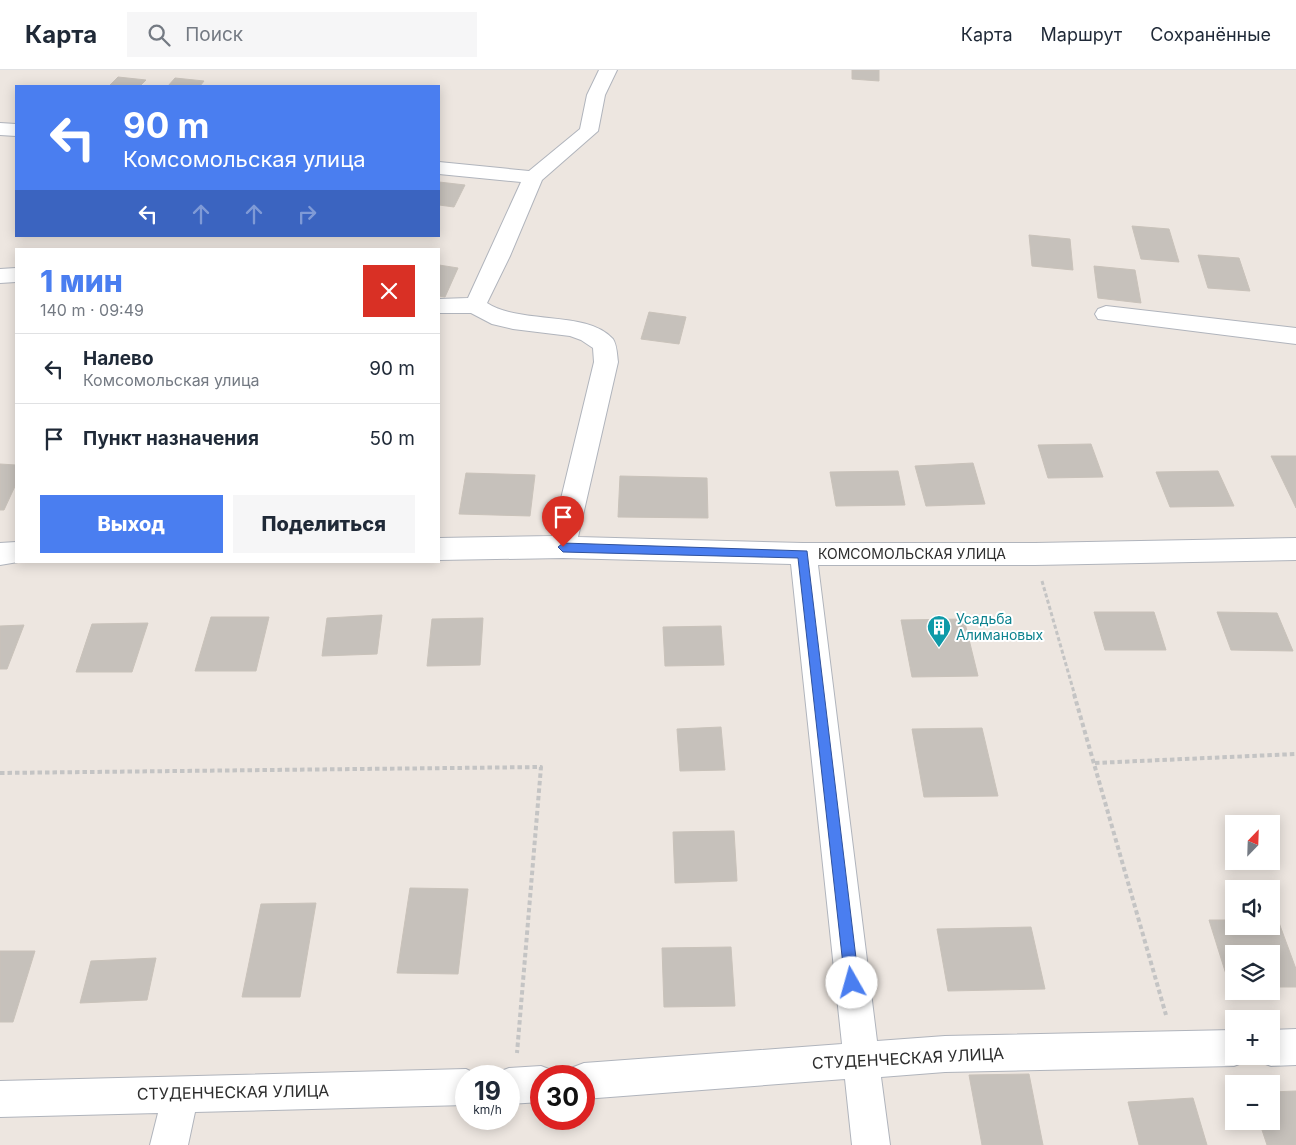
<!DOCTYPE html>
<html lang="ru">
<meta charset="utf-8">
<style>
body{margin:0;font-family:Inter,sans-serif;background:#f6f6f7;color:#1f2937;height:100vh;display:flex;flex-direction:column;font-size:19px;white-space:nowrap}
*{box-sizing:border-box;margin:0}
p{font-size:16px;color:#747a83}
.icon{flex:none;width:28px;height:28px;fill:none;stroke:currentColor;stroke-width:2;stroke-linecap:round;stroke-linejoin:round}
.map{position:relative;flex:1;overflow:hidden}
.drawer{position:absolute;left:15px;top:178px;width:425px;height:315px;display:flex;flex-direction:column;background:#fff;border-radius:0px;box-shadow:0 2px 12px #0003}
.drawer>*{flex:none}
.top-card{position:absolute;left:15px;top:15px;width:425px;height:152px;border-radius:0px;box-shadow:0 2px 12px #0003;background:#4a7ef0;color:#fff;overflow:hidden}
.needle{width:32px;rotate:23deg}
.fabs{position:absolute;left:1225px;top:745px;display:grid;gap:10px}
.fabs a{display:grid;place-items:center;width:55px;height:55px;border-radius:0px;background:#fff;box-shadow:0 2px 12px #0003;font-size:25px}
.speed{position:absolute;left:455px;top:995px;display:flex;gap:10px;font-size:25px;font-weight:700;text-align:center}
.speed>*{display:grid;place-content:center;width:65px;height:65px;border-radius:50%;background:#fff;box-shadow:0 2px 12px #0003;line-height:1}
.speed small{font-size:12px;font-weight:400}
.speed .limit{border:8px solid #d22;background:#fff;color:#111}
.pin{position:absolute;display:grid;place-items:center;width:42px;height:42px;color:#fff;margin:-51px -21px;border-radius:50% 50% 50% 0;rotate:-45deg;box-shadow:0 0 5px #0007}
.pin .icon{rotate:45deg}
.me{position:absolute;width:55px;margin:-28px;rotate:353deg;stroke-linejoin:round;filter:drop-shadow(0 0 4px #0008)}
.turn{display:flex;align-items:center;gap:18px;height:105px;padding:0 25px;font-size:22px}
.turn .icon{width:65px;height:65px;stroke-width:2.5}
.turn b{display:block;font-size:35px;line-height:42px}
.lanes{display:flex;align-items:center;height:48px;padding:0 25px;background:#0003;justify-content:center;gap:25px;direction:ltr}
.lanes .off{opacity:.35}
.round{display:grid;place-items:center;flex:none;width:52px;height:52px;border-radius:0px;background:#f6f6f7}
.summary{display:flex;align-items:center;justify-content:space-between;height:85px;padding:0 25px}
h1{font-size:30px;font-weight:800;line-height:38px;color:#4a7ef0}
.primary-button{display:flex;gap:10px;margin-top:auto;padding:10px 25px}
.primary-button a{flex:1;height:58px;border-radius:0px;background:#4a7ef0;color:#fff;font-size:20px;font-weight:800;line-height:58px;text-align:center}
.primary-button a+a{background:#f6f6f7;color:#1f2937}
ul{padding:0;list-style:none}
li{display:flex;align-items:center;gap:15px;height:70px;padding:0 25px;border-top:1px solid #e0e1e3}
li div{flex:1}
li b{display:block;font-size:19px}
li em{font-style:normal}
header{display:flex;align-items:center;gap:30px;box-sizing:border-box;height:70px;padding:0 25px;background:#fff;border-bottom:1px solid #e0e1e3}
header strong{font-size:24px}
nav{display:flex;gap:28px;margin-inline-start:auto;font-size:18px}
.search{width:350px;height:45px;background:#f6f6f7;display:flex;align-items:center;gap:12px;box-sizing:border-box;padding:0 18px;border-radius:0px;color:#747a83;font-size:19px}
.map>svg:first-child{display:block}
</style>
<header>
<strong>Карта</strong>
<div class="search"><svg class="icon" aria-label="search" viewBox="0 0 24 24"><circle cx="10" cy="10" r="6"/><path d="M15 15l6 6"/></svg>Поиск</div>
<nav><a>Карта</a><a>Маршрут</a><a>Сохранённые</a></nav>
</header>
<div class="map">
<svg width="1296" height="1075" viewBox="0 0 1296 1075">
<rect width="100%" height="100%" fill="#ede6e0"/>
<!-- building -->
<path fill="#c6c1bb" stroke="#c9c2ba" d="M852,0h27v11l-27,-2z
M118,7l28,3 -6,6h-31z
M175,8l29,3 -4,5h-32z
M439,112l26,3 -11,22 -15,-2z
M1132,156l37,3 10,33 -38,-3z
M1029,165l41,4 3,31 -41,-4z
M1198,185l41,3 11,33 -42,-3z
M439,195l19,3 -13,29 -6,-1z
M1094,196l41,4 6,33 -43,-5z
M649,242l37,5 -7,27 -38,-5z
M1091,374l12,33 -55,1 -10,-33z
M1271,386h25v52z
M973,393l12,41 -59,2 -11,-40z
M0,394l16,1v19l-12,26h-4z
M898,401l7,34 -69,1 -6,-34z
M1218,401l16,35 -64,1 -14,-35z
M466,403l69,2 -5,41 -71,-2z
M620,406l87,2 1,40 -90,-1z
M1094,542h60l12,38h-61z
M1217,542l60,1 16,38 -62,-1z
M382,545l-5,39 -55,2 5,-38z
M211,547h58l-13,54h-61z
M483,548l-3,47 -53,1 5,-47z
M964,549l14,57 -66,1 -11,-57z
M148,553l-16,49h-56l16,-48z
M24,555l-17,44h-7v-43z
M721,556l3,39 -59,1 -2,-39z
M721,657l4,43 -45,1 -3,-42z
M982,658l16,68 -74,1 -12,-68z
M734,761l3,50 -62,2 -2,-51z
M410,818l58,1 -10,85 -61,-1z
M316,833l-16,94h-58l19,-93z
M1209,850h25v6h37v-6h7l18,49v18h-25v-33h-37v33h-4z
M1031,857l14,62 -97,2 -11,-62z
M731,877l4,59 -71,1 -2,-59z
M0,881h35l-22,71h-13z
M156,888l-9,42 -67,3 11,-42z
M1029,1004l14,71h-61l-13,-70z
M1296,1021v54h-29l-8,-24h12v-29z
M1193,1028l14,47h-68l-11,-43z"/>
<g fill="none" stroke-linecap="round" stroke-linejoin="round">
<!-- street casing -->
<g stroke="#b0b4bc" stroke-width="2">
<path id="street" d="M599,0h18l-12,25 -7,36 -56,49 -32,76 -23,47c34,22 101,7 126,36 4,6 4,16 5,23l-40,175 225,6h232l261,-5v22l-261,5h-217l59,476 68,-5 289,-6v26h14l-1,5 -13,5 -289,6 -64,5 9,68h-38l-7,-66 -261,20v-23h-16l3,-8 13,-5 258,-19 -51,-480 -228,-6 -124,2v-22l113,-2 42,-174 -1,-14 -12,-8 -11,-4 -57,-7 -21,-5 -21,-11h-32v-14l29,-1 53,-116 -82,-8v-12l90,9 51,-42 7,-34z
M0,53l16,1v12l-16,-1z
M16,198v14l-16,1v-14z
M1106,236l190,22v16l-198,-25 -3,-5 3,-5z
M16,472v19h8l-24,4v-22z
M1296,959v36l-25,1 -13,-5 -1,-5h14v-26z
M541,996l13,5 2,5h-15v26l-32,2v-28h-14l1,-3 13,-5z
M466,999l14,7h-14v29l-271,7 -7,33h-38l8,-32 -158,4v-36z"/>
</g>
<!-- path-far1 -->
<path stroke="#c4c4c4" stroke-width="3" stroke-dasharray="4 2.5" stroke-linecap="butt" d="M1042,511l33,115"/>
<!-- path -->
<path stroke="#c4c4c4" stroke-width="4" stroke-dasharray="4.5 3" stroke-linecap="butt" d="M1074,624l92,321
M1095,693l201,-9
M0,703l541,-6 -24,286"/>
<!-- street -->
<use href="#street" fill="#fff" fill-rule="evenodd"/>
</g>
<!-- route -->
<path fill="#4a7ef0" stroke="#30529c" d="M563,473l244,8 52,432 -2,5 -5,2 -5,-2 -2,-5 -47,-425 -235,-6 -5,-5z"/>
<!-- icons -->
<defs>
<g id="building-pin" transform="scale(1.25)"><path d="M0 17L-7.5 6A9.5 9.5 0 1 1 7.5 6Z" fill="#0f9aa8" stroke="#fff"/><path d="M-4-6H4V6H1V3H-1V6H-4ZM-2.5-4.3h1.7v1.8h-1.7ZM.8-4.3h1.7v1.8H.8ZM-2.5-1h1.7V.8h-1.7ZM.8-1h1.7V.8H.8Z" fill="#fff"/></g>
</defs>
<g fill-rule="evenodd">
<use href="#building-pin" x="939" y="557"/>
</g>
<g text-anchor="middle" stroke-width="4" stroke-linejoin="round" paint-order="stroke">
<!-- street labels -->
<g font-size="14" fill="#2d2d2d" stroke="#fff">
<text x="912" y="489">КОМСОМОЛЬСКАЯ УЛИЦА</text>
</g>
<!-- culture labels -->
<g font-size="14" fill="#0d838f" stroke="#fff" text-anchor="start">
<text x="956" y="554">Усадьба<tspan x="956" dy="16">Алимановых</tspan></text>
</g>
<!-- near-street labels -->
<g font-size="16" fill="#2d2d2d" stroke="#fff">
<text transform="translate(908 988) rotate(-3)" y="6">СТУДЕНЧЕСКАЯ УЛИЦА</text>
<text transform="translate(233 1022) rotate(-1)" y="6">СТУДЕНЧЕСКАЯ УЛИЦА</text>
</g>
</g>
</svg>
<div class="fabs">
<a><svg class="needle" viewBox="-14 -14 28 28"><path d="M0-13l5 13h-10z" fill="#e53935"/><path d="M0 13l5-13h-10z" fill="#747a83"/></svg></a>
<a><svg class="icon" aria-label="sound" viewBox="0 0 24 24"><path d="M4 9h4l5-4v14l-5-4H4zM17 9q2 3 0 6"/></svg></a>
<a><svg class="icon" aria-label="layers" viewBox="0 0 24 24"><path d="M12 4l9 5-9 5-9-5zM3 14l9 5 9-5"/></svg></a>
<a>+</a>
<a>−</a>
</div>
<div class="speed"><div>19<small>km/h</small></div><div class="limit">30</div></div>
<div class="pin" style="left:563px;top:477px;background:#d93025"><svg class="icon" aria-label="arrive" viewBox="0 0 24 24"><path d="M6 21V4h12l-3 4 3 4H6"/></svg></div>
<svg class="me" style="left:852px;top:913px" viewBox="-20 -20 40 40"><circle r="19" fill="#fff"/><path d="M0-13L10 11 0 6-10 11z" fill="#4a7ef0"/></svg>
<div class="top-card">
<div class="turn"><svg class="icon" aria-label="left" viewBox="0 0 24 24"><path d="M17 20v-9H6M10 6l-5 5 5 5"/></svg><div><b>90 m</b>Комсомольская улица</div></div>
<div class="lanes"><svg class="icon" aria-label="left" viewBox="0 0 24 24"><path d="M17 20v-9H6M10 6l-5 5 5 5"/></svg><svg class="icon off" aria-label="ahead" viewBox="0 0 24 24"><path d="M12 20V5M6 11l6-6 6 6"/></svg><svg class="icon off" aria-label="ahead" viewBox="0 0 24 24"><path d="M12 20V5M6 11l6-6 6 6"/></svg><svg class="icon off" aria-label="right" viewBox="0 0 24 24"><path d="M7 20v-9h11M14 6l5 5-5 5"/></svg></div>
</div>
<section class="drawer">
<div class="summary"><div><h1>1 мин</h1><p>140 m · 09:49</p></div><a class="round" style="background:#d93025;color:#fff"><svg class="icon" aria-label="close" viewBox="0 0 24 24"><path d="M6 6l12 12M18 6L6 18"/></svg></a></div>
<ul>
<li><svg class="icon" aria-label="left" viewBox="0 0 24 24"><path d="M17 20v-9H6M10 6l-5 5 5 5"/></svg><div><b>Налево</b><p>Комсомольская улица</p></div><em>90 m</em></li>
<li><svg class="icon" aria-label="arrive" viewBox="0 0 24 24"><path d="M6 21V4h12l-3 4 3 4H6"/></svg><div><b>Пункт назначения</b></div><em>50 m</em></li>
</ul>
<div class="primary-button"><a>Выход</a><a>Поделиться</a></div>
</section>
</div>
